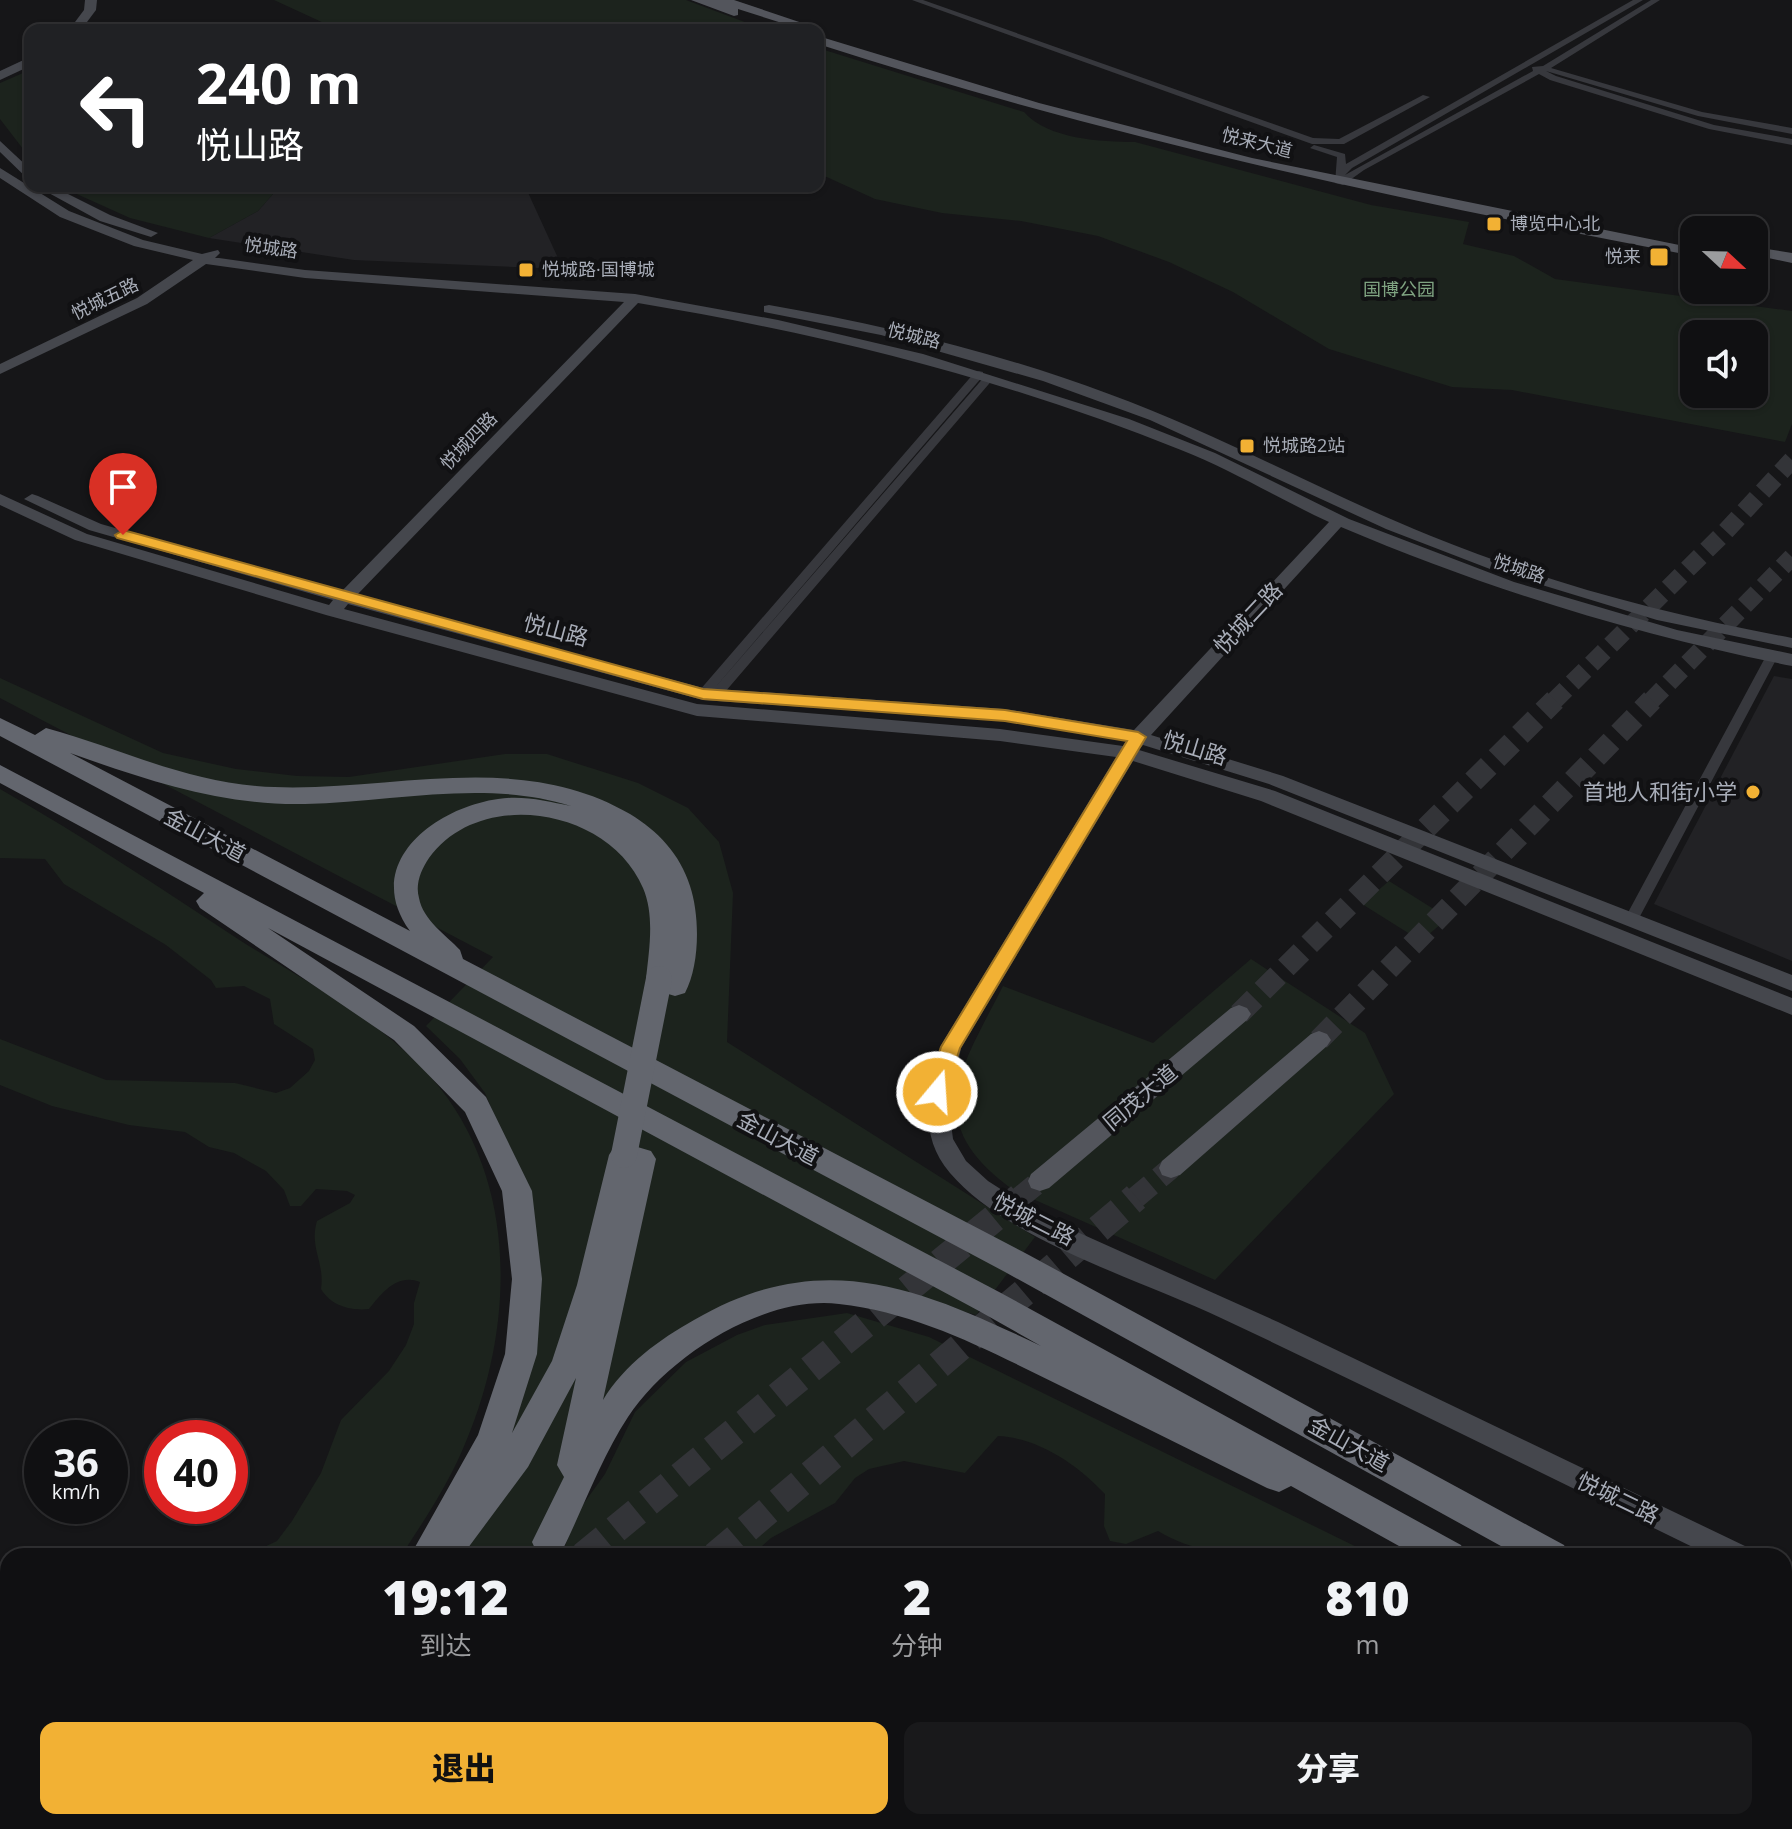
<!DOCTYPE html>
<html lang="zh">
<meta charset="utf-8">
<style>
body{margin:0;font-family:"Open Sans","Noto Sans SC",sans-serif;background:#19191b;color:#f1f3f6;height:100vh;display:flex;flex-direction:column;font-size:30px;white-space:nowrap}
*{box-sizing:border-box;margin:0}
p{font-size:26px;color:#9c9d9f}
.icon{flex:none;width:44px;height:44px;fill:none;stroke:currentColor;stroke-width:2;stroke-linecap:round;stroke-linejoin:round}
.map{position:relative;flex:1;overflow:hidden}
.drawer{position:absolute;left:0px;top:1548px;width:1792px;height:282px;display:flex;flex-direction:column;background:#101012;border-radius:24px 24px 0 0;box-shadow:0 2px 6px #0004,0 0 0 2px #303032}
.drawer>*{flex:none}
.guide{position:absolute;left:24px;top:24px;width:800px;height:168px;border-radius:16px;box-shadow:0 2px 6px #0004,0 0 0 2px #303032;background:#202124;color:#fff;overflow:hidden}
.needle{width:52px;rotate:112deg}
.tools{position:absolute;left:1680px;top:216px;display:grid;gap:16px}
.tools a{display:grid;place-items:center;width:88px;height:88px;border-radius:16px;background:#101012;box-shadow:0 2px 6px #0004,0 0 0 2px #303032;font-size:40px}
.speed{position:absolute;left:24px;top:1420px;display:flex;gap:16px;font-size:40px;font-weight:700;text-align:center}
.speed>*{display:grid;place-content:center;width:104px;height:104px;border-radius:50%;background:#101012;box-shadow:0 2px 6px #0004,0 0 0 2px #303032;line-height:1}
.speed small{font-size:20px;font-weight:400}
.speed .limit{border:12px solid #d22;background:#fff;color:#111}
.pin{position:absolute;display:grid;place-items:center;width:68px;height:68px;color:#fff;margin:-82px -34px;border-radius:50% 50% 50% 0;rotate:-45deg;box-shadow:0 0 8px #0007}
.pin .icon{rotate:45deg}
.me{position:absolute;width:88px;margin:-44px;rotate:18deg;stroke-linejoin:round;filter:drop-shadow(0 0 6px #0008)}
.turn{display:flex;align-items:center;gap:28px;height:168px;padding:0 40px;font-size:36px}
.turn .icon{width:104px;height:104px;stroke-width:2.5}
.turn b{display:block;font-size:56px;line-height:68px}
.eta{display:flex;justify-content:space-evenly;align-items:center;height:136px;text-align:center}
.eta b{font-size:48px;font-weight:800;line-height:56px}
.button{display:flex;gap:16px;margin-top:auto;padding:16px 40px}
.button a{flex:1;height:92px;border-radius:16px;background:#f2b134;color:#111;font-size:32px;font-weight:800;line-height:92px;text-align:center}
.button a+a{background:#19191b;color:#f1f3f6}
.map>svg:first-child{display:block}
</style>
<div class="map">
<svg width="1792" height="1829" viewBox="0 0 1792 1829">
<rect width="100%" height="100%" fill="#161618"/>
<!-- built -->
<path fill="#222225" d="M280,186h245l38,83 -209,-9 -145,-22 49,-27z
M1774,676l18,3v282l-138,-57z"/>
<!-- green -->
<path fill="#1c231d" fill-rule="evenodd" d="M274,0h412l80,30h-427z
M818,48l206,64c23,27 78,30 111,30l236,63 98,17 -6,22 51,12 41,23 237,32v113l-7,18 -273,-52 -60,-3 -123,-38 -96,-57 -64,-30 -71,-26 -77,-15 -79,-8 -67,-14 -57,-26zM1754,334v60h-60v-60z
M30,70v88l-30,-39v-36z
M59,186h221l-22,25 -49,27 -79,-20z
M0,678l163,75 73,16 61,7 52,1 156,-23h42l91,29 50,25 31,34 14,51 -6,149 308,195 -59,78 -101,-29 -93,-1 -171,106 -79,165h-89l58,-108 22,-265 -38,-90 -25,-34 -34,-33 67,-69 -493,-259z
M0,789c83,47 162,100 241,152 68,43 148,83 199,147 81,103 73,249 22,363 -16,37 -39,71 -61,105h-156l32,-15 15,-20 29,-48 20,-53 48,-49 17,-26 8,-21v-21l6,-21c-23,-9 -38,11 -51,27 -18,2 -38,-3 -48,-20 4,-27 -12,-41 -4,-68l33,-18 5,-8 -8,-4 -31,-2 -15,17h-11l-6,-16 -18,-19 -32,-18 -25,-6 -24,-15 -56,-7 -77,-19 -52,-21v-46l106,41 129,3 41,10 14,-5 19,-17 6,-11 -2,-11 -39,-25 -4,-25 -26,-13 -28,2 -5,-8 -45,-35 -102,-61 -19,-25 -45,-1z
M1389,881l59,37 -27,23 -59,-37z
M1251,959l114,74 29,61 -179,186 -200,-89c-96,-68 -55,-120 -12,-205l150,57z
M847,1313l82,24 446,219c-71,0 -153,13 -217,-25l-32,13 -16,-3 -6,-15 1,-32c-27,-29 -66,-56 -107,-58l-33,37 -61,-12 -35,8 -14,9 -20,25 -64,35 -20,18h-190l18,-46 26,-36 30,-62 51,-50 51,-27 28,-10z
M0,1684l8,2v136h138l-7,7h-139z
M197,1822h208l-4,7h-212z
M456,1822h143l-6,7h-139z
M639,1822h195l-20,7h-180z"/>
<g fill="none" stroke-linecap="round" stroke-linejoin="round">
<!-- primary-tunnel-far2 -->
<path stroke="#333438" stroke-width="18" stroke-dasharray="18 9" stroke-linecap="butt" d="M1553,702l172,-170 67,-72
M1650,702l142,-145"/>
<!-- primary-tunnel-far1 -->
<path stroke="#333438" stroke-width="22" stroke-dasharray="22 11" stroke-linecap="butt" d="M1239,1014l316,-314
M1319,1040l333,-340
M1018,1199l22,-18
M1134,1199l37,-31"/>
<!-- primary-tunnel -->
<path stroke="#333438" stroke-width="28" stroke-dasharray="28 14" stroke-linecap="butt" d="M583,1556l437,-359
M715,1556l421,-359
M264,1829l6,-7
M393,1829l9,-7"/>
<!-- street -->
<path fill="#37383d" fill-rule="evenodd" d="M912,0h11l390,138 26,1 84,-44 7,2 -86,47h-32z
M1633,0h10l-291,168 -7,7 188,-104 -1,-4 11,-1 108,-66h9l-109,68 151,44 90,16v6l-94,-18 -152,-45 10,5 158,49 78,14v6l-83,-16 -159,-49 -11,-6 -175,96 -21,15 -8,-2 2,-26 -27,-9 4,-3 31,9 1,10z
M979,371l4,1v4l-271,315 273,-315 4,-1 5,3 -275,321h-8l-2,-3 2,-3 -4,4h-8l-2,-3 2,-3 276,-319z
M1772,652l6,4 -140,264 -2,4h-10l-2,-4 142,-264z"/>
<!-- secondary -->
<path fill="#45474d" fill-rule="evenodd" d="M85,0h12l-1,10 -15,20h-12l15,-20z
M30,57v9l-30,14v-9z
M0,141l30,28v12l-30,-29z
M0,168l69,43 74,29 59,14 16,-4 2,3 -5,5h4l86,12 330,24 143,26 145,34 206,65 86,34 134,66 165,63 163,48 115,24v12c-156,-31 -305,-77 -451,-139l-190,208 132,41 509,199v16l-523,-207 -126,-39 -4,5 136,41 517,207v17l-531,-214 -128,-40 -172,287 -12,60 4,31 13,22 22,20 58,37 232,104 469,225 4,9h-40c-164,-80 -326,-161 -490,-238 -80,-38 -214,-78 -271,-145 -32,-37 -23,-83 -10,-126l176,-290 -116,-16 -303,-25 -371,-101 -251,-75 -75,-35v-11l87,40 242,71 4,-5 -244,-70 -65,-31 8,-5 6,2 63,28 240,68 283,-290 -319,-24 -99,-14 -59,40 -147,70v-10l137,-66 56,-38 -59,-14 -74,-29 -60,-39zM638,303c186,31 368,76 543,147 51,20 98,49 148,72l-195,208 -129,-21 -302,-21 -347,-92zM348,604l355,96 302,21 121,20 -3,5 -123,-17 -303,-25 -353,-95z
M36,186h16l58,29 48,18 -7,4 -51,-16z
M769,305c116,20 230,48 340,89 110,40 213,98 322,142 116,47 238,79 361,102v10l-135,-28 -167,-51 -104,-40 -236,-109 -107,-39 -162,-46 -117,-23v-6z
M1784,1565l8,4v26l-8,-4z"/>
<!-- primary -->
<path fill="#53555c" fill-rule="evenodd" d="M691,0h43l89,30 -5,4v-4h-14l-66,-21v6l-4,1z
M818,36l221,67 213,55 442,90v8c-296,-56 -589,-119 -876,-212z
M1754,247l38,6v10l-38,-8z
M1239,1005l8,3 4,6 -4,6 -198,168 -9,3 -9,-3 -3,-7 3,-7 200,-166z
M1319,1031l8,3 4,6 -4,6 -147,129 -9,3 -9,-3 -3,-7 3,-7 149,-127z"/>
<!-- highway -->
<path fill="#63666e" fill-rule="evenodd" d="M0,718l35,17 11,-7c70,19 136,52 210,58 125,10 258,-40 374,28 28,17 50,40 60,72 10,30 10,79 -5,107l-10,3 -10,-3 -2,-5 -13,-2 -4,-7c3,-29 9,-63 -3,-91 -34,-80 -163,-101 -214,-30 -8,12 -14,26 -10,40 4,22 27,37 41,52l3,9 564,295 537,291 5,11h-50l-514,-284 -1005,-536zM70,753c76,27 153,53 235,51 88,-2 180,-25 266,2 -24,-5 -49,-11 -73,-7 -64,9 -137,65 -88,132z
M0,765l1001,528 460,252 5,11h-49l-126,-70 -12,6 -12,-4c-67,-33 -134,-67 -202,-100 -72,-35 -144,-75 -226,-84 -75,-9 -171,52 -211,113 -27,41 -45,92 -67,136h-24l-5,-11 32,-65 -7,-12 19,-87 -48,89 -66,89h-52l68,-121 27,-81 7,-75 -10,-88 -37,-79 -71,-72 -194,-132 -4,-7 8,-8 -204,-110zM268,928l711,383 62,35c-123,-59 -220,-100 -347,-26 -34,19 -70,45 -91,80l53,-241 -5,-8 -27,-8 -10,4 -5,8 -32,130 -25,76 -40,72 25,-79 5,-75 -10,-88 -46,-94 -72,-71z
M1784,1665l8,4v37l-8,-4z
M1784,1729l8,3v37l-8,-3z
M150,1822h43l-3,7h-43z
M414,1822h38l-3,7h-38z"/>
<!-- highway-bridge -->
<path stroke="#63666e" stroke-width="26" d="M624,1155l35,-176"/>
</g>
<!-- route -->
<path fill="#f2b134" stroke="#9d7322" stroke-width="2" d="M123,530l580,159 302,21 133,22 8,5 -186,311 -14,44 -9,8 -10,-8 14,-45 186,-306 -122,-20 -302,-22 -586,-161 -2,-3z"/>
<!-- markers -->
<g fill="#f2b134" stroke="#111113" stroke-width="3">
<rect x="1486" y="216" width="16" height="16" rx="4"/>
<rect x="1649" y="247" width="20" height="20" rx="4"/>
<rect x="518" y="262" width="16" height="16" rx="4"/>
<rect x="1239" y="438" width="16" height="16" rx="4"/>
<circle cx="1753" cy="792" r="8"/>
</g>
<g text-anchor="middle" stroke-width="8" stroke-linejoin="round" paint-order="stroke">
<!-- far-street labels -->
<g font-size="18" fill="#a8adb8" stroke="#111113">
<text transform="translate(1257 143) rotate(14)" y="6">悦来大道</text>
<text transform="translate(271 248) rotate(8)" y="6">悦城路</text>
<text transform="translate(105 299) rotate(-26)" y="6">悦城五路</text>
<text transform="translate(914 336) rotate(14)" y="6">悦城路</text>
<text transform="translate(469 441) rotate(-46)" y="6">悦城四路</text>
<text transform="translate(1519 569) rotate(19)" y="6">悦城路</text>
</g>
<!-- far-poi labels -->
<g font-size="18" fill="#a8adb8" stroke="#111113" text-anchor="start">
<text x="1510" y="230">博览中心北</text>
<text x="1641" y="263" text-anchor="end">悦来</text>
<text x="542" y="276">悦城路·国博城</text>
<text x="1263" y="452">悦城路2站</text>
</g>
<!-- far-park labels -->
<g font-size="18" fill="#7fa381" stroke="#111113">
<text x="1399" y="296">国博公园</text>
</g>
<!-- street labels -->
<g font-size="22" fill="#a8adb8" stroke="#111113">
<text transform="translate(1248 618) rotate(-47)" y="8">悦城二路</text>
<text transform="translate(556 630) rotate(15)" y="8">悦山路</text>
<text transform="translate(1195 748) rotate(17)" y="8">悦山路</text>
<text transform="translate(205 835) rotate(28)" y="8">金山大道</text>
<text transform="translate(1140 1097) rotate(-40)" y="8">同茂大道</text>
<text transform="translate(778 1138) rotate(28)" y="8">金山大道</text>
<text transform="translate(1034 1219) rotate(27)" y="8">悦城二路</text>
<text transform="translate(1349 1444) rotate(29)" y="8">金山大道</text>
<text transform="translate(1618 1498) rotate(26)" y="8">悦城二路</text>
</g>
<!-- poi labels -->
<g font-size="22" fill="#a8adb8" stroke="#111113" text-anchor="end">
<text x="1737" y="800">首地人和街小学</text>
</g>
</g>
</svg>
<div class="tools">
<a><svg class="needle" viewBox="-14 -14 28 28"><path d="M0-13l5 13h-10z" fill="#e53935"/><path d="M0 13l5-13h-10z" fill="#9c9d9f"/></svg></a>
<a><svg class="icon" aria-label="sound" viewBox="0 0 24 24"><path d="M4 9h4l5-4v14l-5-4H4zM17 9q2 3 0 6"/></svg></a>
</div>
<div class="speed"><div>36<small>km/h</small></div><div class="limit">40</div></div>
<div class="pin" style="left:123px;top:535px;background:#d93025"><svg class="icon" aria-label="arrive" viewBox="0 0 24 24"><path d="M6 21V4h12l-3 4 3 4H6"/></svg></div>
<svg class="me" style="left:937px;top:1092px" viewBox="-20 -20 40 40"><circle r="17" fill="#f2b134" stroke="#fff" stroke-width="3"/><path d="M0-11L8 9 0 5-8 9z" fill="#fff"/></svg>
<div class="guide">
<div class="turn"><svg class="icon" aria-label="left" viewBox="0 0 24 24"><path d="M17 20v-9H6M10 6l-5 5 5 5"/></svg><div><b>240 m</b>悦山路</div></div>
</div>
<section class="drawer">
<div class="eta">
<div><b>19:12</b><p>到达</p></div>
<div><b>2</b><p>分钟</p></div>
<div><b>810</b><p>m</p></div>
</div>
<div class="button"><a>退出</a><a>分享</a></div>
</section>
</div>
